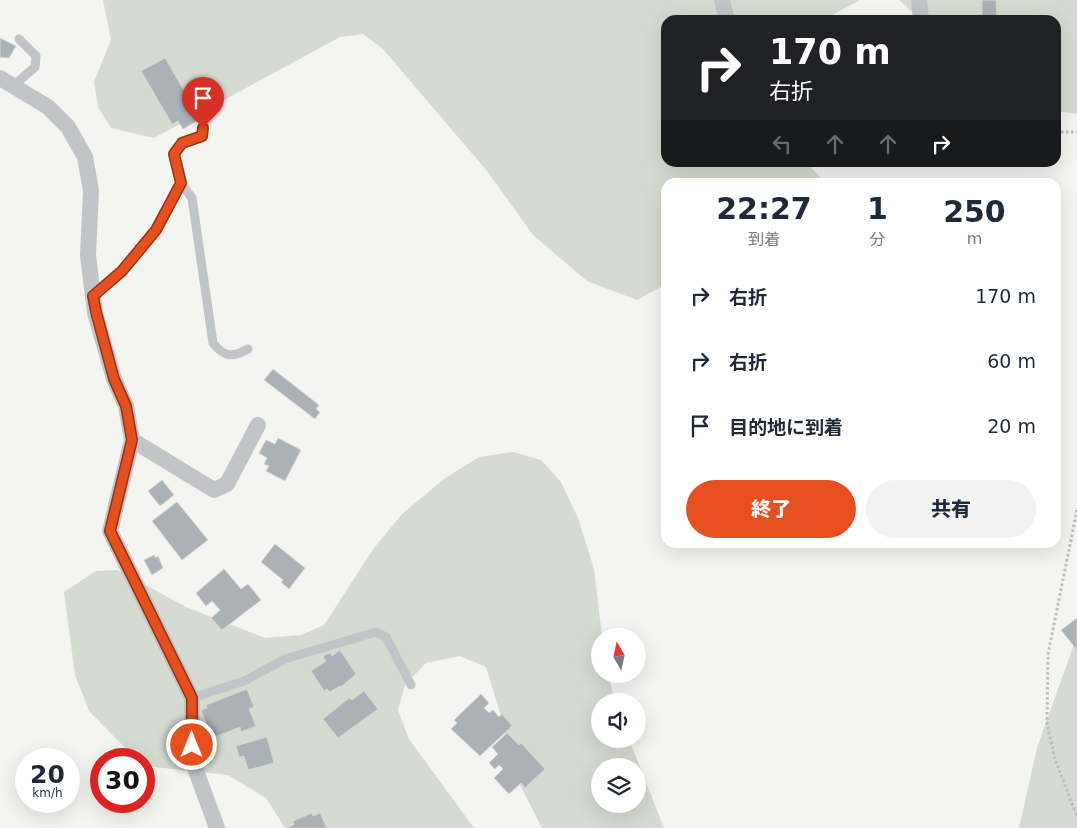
<!DOCTYPE html>
<html lang="ja">
<meta charset="utf-8">
<style>
body{margin:0;font-family:"DejaVu Sans","Noto Sans JP",sans-serif;background:#f2f2f3;color:#1f2937;height:100vh;display:flex;flex-direction:column;font-size:19px;white-space:nowrap}
*{box-sizing:border-box;margin:0}
p{font-size:16px;color:#747a83}
.icon{flex:none;width:28px;height:28px;fill:none;stroke:currentColor;stroke-width:2;stroke-linecap:round;stroke-linejoin:round}
.map{position:relative;flex:1;overflow:hidden}
.drawer{position:absolute;left:661px;top:178px;width:400px;height:370px;display:flex;flex-direction:column;background:#fff;border-radius:15px;box-shadow:0 5px 20px #0002}
.drawer>*{flex:none}
.guide{position:absolute;left:661px;top:15px;width:400px;height:152px;border-radius:15px;box-shadow:0 5px 20px #0002;background:#202124;color:#fff;overflow:hidden}
.needle{width:32px;rotate:351deg}
.tools{position:absolute;left:591px;top:628px;display:grid;gap:10px}
.tools a{display:grid;place-items:center;width:55px;height:55px;border-radius:50%;background:#fff;box-shadow:0 5px 20px #0002;font-size:25px}
.speed{position:absolute;left:15px;top:748px;display:flex;gap:10px;font-size:25px;font-weight:700;text-align:center}
.speed>*{display:grid;place-content:center;width:65px;height:65px;border-radius:50%;background:#fff;box-shadow:0 5px 20px #0002;line-height:1}
.speed small{font-size:12px;font-weight:400}
.speed .limit{border:8px solid #d22;background:#fff;color:#111}
.pin{position:absolute;display:grid;place-items:center;width:42px;height:42px;color:#fff;margin:-51px -21px;border-radius:50% 50% 50% 0;rotate:-45deg;box-shadow:0 0 5px #0007}
.pin .icon{rotate:45deg}
.me{position:absolute;width:55px;margin:-28px;rotate:0deg;stroke-linejoin:round;filter:drop-shadow(0 0 4px #0008)}
.turn{display:flex;align-items:center;gap:18px;height:105px;padding:0 25px;font-size:22px}
.turn .icon{width:65px;height:65px;stroke-width:2.5}
.turn b{display:block;font-size:35px;line-height:42px}
.lanes{display:flex;align-items:center;height:48px;padding:0 25px;background:#0003;justify-content:center;gap:25px;direction:ltr}
.lanes .off{opacity:.35}
.eta{display:flex;justify-content:space-evenly;align-items:center;height:85px;text-align:center}
.eta b{font-size:30px;font-weight:800;line-height:35px}
.cta{display:flex;gap:10px;margin-top:auto;padding:10px 25px}
.cta a{flex:1;height:58px;border-radius:30px;background:#e6501e;color:#fff;font-size:20px;font-weight:800;line-height:58px;text-align:center}
.cta a+a{background:#f2f2f3;color:#1f2937}
ul{padding:0;list-style:none}
li{display:flex;align-items:center;gap:15px;height:65px;padding:0 25px}
li div{flex:1}
li b{display:block;font-size:19px}
li em{font-style:normal}
.map>svg:first-child{display:block}
</style>
<div class="map">
<svg width="1077" height="828" viewBox="0 0 1077 828">
<rect width="100%" height="100%" fill="#f4f4f0"/>
<!-- green -->
<path fill="#d5dbd1" fill-rule="evenodd" d="M103,0h757l-37,20h-157v142l141,1 15,16 -4,3h-152v102l-29,16 -50,-19 -54,-46 -46,-64 -104,-122 -20,-15 -23,3 -186,101 -43,-10 -13,-21 -4,-25 17,-42z
M899,0h178v114l-21,-3v-91h-135z
M513,452l28,8 20,22 17,36 16,51 8,67h-2v38h8l7,27h-15v38h29l35,89h-122l-25,-49 -16,-63 -15,-49 -26,-11 -34,7 -21,22 -7,25 11,29 65,89h-189l-19,-30 -38,-23 -83,-9 -1,-7h-8l-47,-48 -14,-36 -11,-83 32,-21 22,-1 68,37 79,31 36,-3 23,-10 50,-77 28,-34 42,-35 35,-22zM600,766h38v38h-38z
M1077,636v192h-58l18,-80z"/>
<!-- building -->
<path fill="#abb2b7" stroke="#d5d5d3" d="M982,0h14l1,20h-15z
M0,38l16,8 -7,12 -9,-1z
M165,58l31,53 3,-2 5,8 -21,12 -5,-8 -6,3 -31,-53z
M273,369l46,36 -3,4 4,3 -5,7 -51,-39z
M278,438l23,12 -16,31 -19,-10 3,-5 -5,-2 3,-6 -8,-5 7,-13 9,4z
M162,480l12,15 -14,11 -12,-15z
M177,502l31,38 -26,20 -30,-39z
M275,544l30,24 -16,21 -8,-7 2,-2 -22,-18z
M154,555l2,3 2,-2 5,12 -11,7 -8,-15z
M224,569l17,20 7,-5 13,16 -39,30 -11,-12 9,-8 -8,-9 -6,5 -10,-13z
M1077,618v32l-16,-20z
M340,650l16,24 -15,13 -1,-1 -10,6 -3,-3 -3,2 -13,-20 15,-10 -3,-5 7,-3 2,3z
M247,689l7,18 -5,2 7,17 -15,6 -1,-5 -28,11 -11,-28 6,-2 -1,-3z
M364,691l14,18 -40,29 -15,-19 26,-21 3,2z
M481,694l8,9 -5,5 5,5 4,-3 6,7 3,-3 10,12 -32,30 -29,-27 6,-6 -3,-3z
M507,733l12,12 2,-2 24,26 -20,19 -4,-5 -12,11 -15,-16 9,-9 -4,-4 -4,4 -6,-6 9,-9 -6,-7z
M267,737l7,26 -26,7 -4,-14 -5,1 -3,-11z
M312,813l1,3 7,-3 7,15h-41l8,-3 -1,-4z"/>
<g fill="none" stroke-linecap="round" stroke-linejoin="round">
<!-- path -->
<path stroke="#bbbdbf" stroke-width="3" stroke-dasharray="2.5 2.5" stroke-linecap="butt" d="M1056,132h21
M1077,510l-29,144 -1,69 8,36 22,58"/>
<!-- lane -->
<path stroke="#c1c5c8" stroke-width="9" d="M13,86l22,-19 1,-11 -17,-17
M181,183l11,15 21,145c11,14 19,15 35,6
M93,296l29,-25 34,-41 25,-47 -7,-29 8,-11 20,-7 1,-8
M192,698l52,-17 41,-22 91,-27 10,5 25,48"/>
<!-- street -->
<path stroke="#c1c5c8" stroke-width="16" d="M722,0l5,20
M919,0l2,20
M0,78l48,29 20,20 17,30 6,34 -3,64 7,58 19,66 12,27 6,34 -22,91 82,167v62l25,68
M132,440l82,50 13,-6 31,-59"/>
</g>
<g fill="none" stroke-linecap="round" stroke-linejoin="round">
<!-- route casing -->
<g stroke="#963414" stroke-width="12">
<path id="route" d="M192,745v-47l-82,-167 22,-91 -6,-34 -12,-27 -18,-67 -3,-16 29,-25 34,-41 25,-47 -7,-29 8,-11 20,-7 1,-8"/>
</g>
<!-- route -->
<use href="#route" stroke="#e6501e" stroke-width="9"/>
</g>
</svg>
<div class="tools">
<a><svg class="needle" viewBox="-14 -14 28 28"><path d="M0-13l5 13h-10z" fill="#e53935"/><path d="M0 13l5-13h-10z" fill="#747a83"/></svg></a>
<a><svg class="icon" aria-label="sound" viewBox="0 0 24 24"><path d="M4 9h4l5-4v14l-5-4H4zM17 9q2 3 0 6"/></svg></a>
<a><svg class="icon" aria-label="layers" viewBox="0 0 24 24"><path d="M12 4l9 5-9 5-9-5zM3 14l9 5 9-5"/></svg></a>
</div>
<div class="speed"><div>20<small>km/h</small></div><div class="limit">30</div></div>
<div class="pin" style="left:203px;top:128px;background:#d93025"><svg class="icon" aria-label="arrive" viewBox="0 0 24 24"><path d="M6 21V4h12l-3 4 3 4H6"/></svg></div>
<svg class="me" style="left:192px;top:745px" viewBox="-20 -20 40 40"><circle r="17" fill="#e6501e" stroke="#fff" stroke-width="3"/><path d="M0-11L8 9 0 5-8 9z" fill="#fff"/></svg>
<div class="guide">
<div class="turn"><svg class="icon" aria-label="right" viewBox="0 0 24 24"><path d="M7 20v-9h11M14 6l5 5-5 5"/></svg><div><b>170 m</b>右折</div></div>
<div class="lanes"><svg class="icon off" aria-label="left" viewBox="0 0 24 24"><path d="M17 20v-9H6M10 6l-5 5 5 5"/></svg><svg class="icon off" aria-label="ahead" viewBox="0 0 24 24"><path d="M12 20V5M6 11l6-6 6 6"/></svg><svg class="icon off" aria-label="ahead" viewBox="0 0 24 24"><path d="M12 20V5M6 11l6-6 6 6"/></svg><svg class="icon" aria-label="right" viewBox="0 0 24 24"><path d="M7 20v-9h11M14 6l5 5-5 5"/></svg></div>
</div>
<section class="drawer">
<div class="eta">
<div><b>22:27</b><p>到着</p></div>
<div><b>1</b><p>分</p></div>
<div><b>250</b><p>m</p></div>
</div>
<ul>
<li><svg class="icon" aria-label="right" viewBox="0 0 24 24"><path d="M7 20v-9h11M14 6l5 5-5 5"/></svg><div><b>右折</b></div><em>170 m</em></li>
<li><svg class="icon" aria-label="right" viewBox="0 0 24 24"><path d="M7 20v-9h11M14 6l5 5-5 5"/></svg><div><b>右折</b></div><em>60 m</em></li>
<li><svg class="icon" aria-label="arrive" viewBox="0 0 24 24"><path d="M6 21V4h12l-3 4 3 4H6"/></svg><div><b>目的地に到着</b></div><em>20 m</em></li>
</ul>
<div class="cta"><a>終了</a><a>共有</a></div>
</section>
</div>
